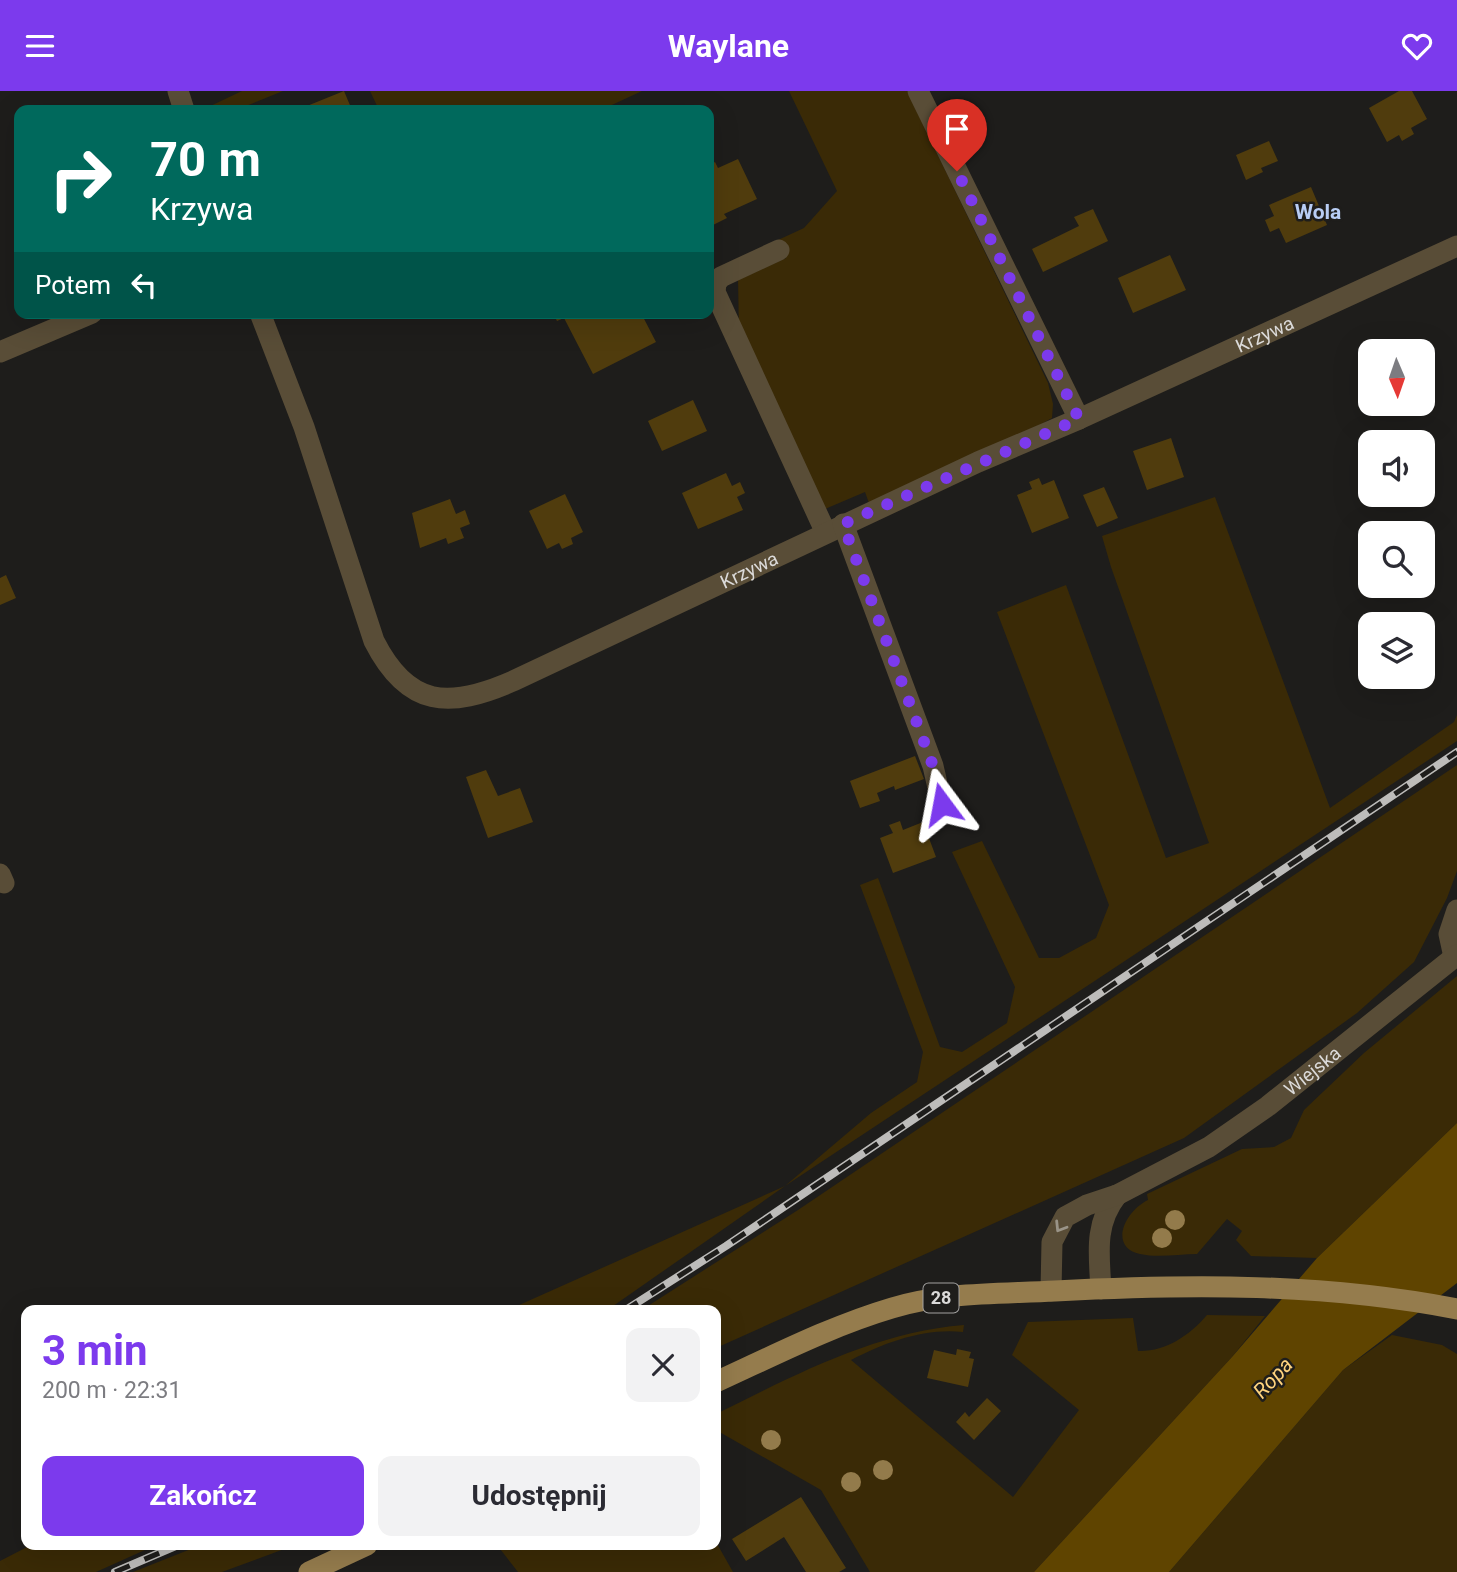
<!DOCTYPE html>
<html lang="pl">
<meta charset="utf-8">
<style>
body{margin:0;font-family:Roboto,sans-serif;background:#f2f2f3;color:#2b2b33;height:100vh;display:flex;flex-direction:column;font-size:26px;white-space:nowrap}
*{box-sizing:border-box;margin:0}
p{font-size:23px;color:#7c7c81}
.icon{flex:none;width:38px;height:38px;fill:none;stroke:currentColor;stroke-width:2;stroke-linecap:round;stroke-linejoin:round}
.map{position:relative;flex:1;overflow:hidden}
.drawer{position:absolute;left:21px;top:1214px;width:700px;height:245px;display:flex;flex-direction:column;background:#fff;border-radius:14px;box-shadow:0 7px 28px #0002}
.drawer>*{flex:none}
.top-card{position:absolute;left:14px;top:14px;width:700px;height:214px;border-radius:14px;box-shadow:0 7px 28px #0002;background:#00695c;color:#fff;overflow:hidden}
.needle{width:46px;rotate:178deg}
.buttons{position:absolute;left:1358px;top:248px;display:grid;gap:14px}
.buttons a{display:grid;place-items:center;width:77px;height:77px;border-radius:14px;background:#fff;box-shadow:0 7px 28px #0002;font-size:35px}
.pin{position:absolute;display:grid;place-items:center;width:60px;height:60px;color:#fff;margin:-72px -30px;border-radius:50% 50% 50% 0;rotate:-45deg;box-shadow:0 0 7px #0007}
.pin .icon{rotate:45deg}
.me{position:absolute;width:77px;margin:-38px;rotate:347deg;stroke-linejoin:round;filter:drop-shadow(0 0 5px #0008)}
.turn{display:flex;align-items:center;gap:24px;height:147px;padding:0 21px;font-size:32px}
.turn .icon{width:91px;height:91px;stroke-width:2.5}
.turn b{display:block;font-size:49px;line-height:60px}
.then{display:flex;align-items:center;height:66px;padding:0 21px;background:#0003;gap:14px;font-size:26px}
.round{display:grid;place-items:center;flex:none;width:74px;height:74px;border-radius:14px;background:#f2f2f3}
.summary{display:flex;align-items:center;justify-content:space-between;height:119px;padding:0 21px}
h1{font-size:42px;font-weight:700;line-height:52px;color:#7c3aed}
.primary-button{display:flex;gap:14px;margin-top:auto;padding:14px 21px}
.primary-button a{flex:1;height:80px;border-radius:14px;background:#7c3aed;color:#fff;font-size:28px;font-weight:700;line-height:80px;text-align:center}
.primary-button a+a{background:#f2f2f3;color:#2b2b33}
header{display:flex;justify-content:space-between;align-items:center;height:91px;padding:0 21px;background:#7c3aed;color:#fff;font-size:32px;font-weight:700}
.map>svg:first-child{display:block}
</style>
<header><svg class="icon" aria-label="menu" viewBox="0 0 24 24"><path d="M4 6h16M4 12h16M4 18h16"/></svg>Waylane<svg class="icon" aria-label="heart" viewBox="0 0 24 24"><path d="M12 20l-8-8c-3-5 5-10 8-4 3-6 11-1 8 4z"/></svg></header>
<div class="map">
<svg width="1457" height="1481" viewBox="0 0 1457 1481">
<rect width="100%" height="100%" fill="#1e1d1b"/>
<!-- green -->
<path fill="#3a2a06" d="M242,0h41l-47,19h-34z
M370,0h272l-41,19h-222z
M789,0h118l141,292 5,21 -1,14 -43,24 -139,64 -5,-14 -40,17 -86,-178 -1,-51 48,-22 -8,-18 26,-12 33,-37z
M1215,406l115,311 124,-86 3,-7v26l-672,445 -169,118 -12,7h-98l279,-125 86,-73 46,-31 6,-30 -63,-167 18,-7 62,169 22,5 45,-29 8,-36 -63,-135 30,-11 57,117h20l37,-20 13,-33 -112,-293 69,-27 100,273 43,-15 -98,-276 -9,-31z
M1457,674v106l-10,27 -33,64 -57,51 -173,125 -468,210v-37h-76l158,-101z
M1457,885v147l-140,135 -66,-2 -15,-16 6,-9 -15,-12 -30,35c-18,0 -39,4 -57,0 -32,-7 -15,-43 8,-54l-1,-6 95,-45 32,-2 17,-9 13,-28 60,-57z
M1207,1224l58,1 -33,41 -198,215h-164l-49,-82 -105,-60v-16c79,-39 159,-82 248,-89l-1,7c-39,-4 -77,10 -112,28l162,137 66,-87 -67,-55 16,-33 105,-4 5,33c27,1 51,-15 69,-36z
M1392,1244l50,10 15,9v218h-288l174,-202z
M716,1451l17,30h-215l-21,-27h219z
M31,1454h125l-60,27h-96v-11z
M201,1454h94l-73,27h-89z"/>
<!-- water -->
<path fill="#5f4400" d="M1457,1032v160l-114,87 -174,202h-135l198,-215 85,-99z"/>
<!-- building -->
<path fill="#503c0d" d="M344,0l8,19h-55z
M1399,0h13l15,28 -16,9 3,6 -12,7 -3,-6 -12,7 -18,-34z
M1269,50l9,20 -17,7 2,4 -17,8 -10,-25z
M738,68l19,40 -33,15 3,4 -18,9v-62l6,-3 3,6z
M1311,96l16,38 -41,18 -7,-15 -9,4 -5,-12 9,-4 -5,-11z
M1093,118l15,32 -65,31 -11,-23 47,-23 -5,-9z
M1170,164l16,35 -53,23 -15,-35z
M553,222h88l15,29 -63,32 -29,-56 -7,3z
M693,309l14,31 -45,20 -14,-30z
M1171,347l13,39 -37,13 -14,-39z
M726,382l6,13 8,-4 5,11 -8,4 6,13 -45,19 -16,-36z
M1039,387l3,7 12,-5 15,38 -37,15 -15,-38 15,-6 -3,-7z
M1104,396l14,31 -21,9 -14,-32z
M565,403l18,38 -12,6 2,6 -11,5 -3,-6 -12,6 -18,-38z
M450,408l6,15 9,-4 5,14 -10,4 4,10 -16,6 -2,-6 -26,10 -8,-35z
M6,484l10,23 -16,7v-27z
M915,665l9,23 -29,11 -1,-4 -17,7 3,8 -20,7 -10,-27z
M486,679l12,26 22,-8 13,34 -45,16 -22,-61z
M900,730l3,9 20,-8 13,35 -43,16 -13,-35 13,-5 -4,-8z
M957,1258l14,3 -2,6 5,1 -6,28 -41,-9 7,-28 22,5z
M987,1307l14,13 -27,29 -18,-18 9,-10 4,5z
M801,1406l45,71 -7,4h-33l-22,-35 -38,24 -14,-22z"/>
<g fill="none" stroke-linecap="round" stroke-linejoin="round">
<!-- minor -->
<g stroke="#594d37" stroke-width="21">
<path d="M178,0l6,19"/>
<path d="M918,0l161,328"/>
<path d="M779,159l-58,27 -5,6 -1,9 111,241"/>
<path id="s1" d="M260,222l44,114 70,214c34,67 75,68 139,40l465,-219 101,-43 378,-173"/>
<path d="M0,261l92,-39"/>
<path d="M843,433l90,242 9,39"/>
<path d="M0,783l4,9"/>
<path d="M1454,866l-5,-23 8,-24"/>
<path d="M1101,1198c-2,-35 -7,-65 16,-94"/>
<path id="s2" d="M1051,1200l1,-49 13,-25 22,-12 30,-10 92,-48 59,-41 189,-151"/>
</g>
<!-- major -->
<path stroke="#957c4d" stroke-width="21" d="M716,1291c57,-26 115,-56 176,-74 52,-16 109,-14 163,-17 136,-7 268,-8 402,18
M309,1481l58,-27"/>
<!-- rail casing -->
<g stroke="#bdbcba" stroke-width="8">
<path id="rail" d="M624,1220l102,-65 731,-494
M115,1481l63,-27"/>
</g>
<!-- rail -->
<use href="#rail" stroke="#1e1d1b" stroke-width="5" stroke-dasharray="16" stroke-linecap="butt"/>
</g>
<!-- trees -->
<g fill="#937b4b">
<circle cx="1175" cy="1129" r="10"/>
<circle cx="1162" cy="1147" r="10"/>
<circle cx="771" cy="1349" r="10"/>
<circle cx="883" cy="1379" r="10"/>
<circle cx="851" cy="1391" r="10"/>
</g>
<!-- one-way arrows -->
<defs><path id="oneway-chevron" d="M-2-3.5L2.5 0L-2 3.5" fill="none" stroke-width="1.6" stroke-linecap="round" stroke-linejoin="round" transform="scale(1.75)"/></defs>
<use stroke="#9a9488" href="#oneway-chevron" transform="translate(1060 1136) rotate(122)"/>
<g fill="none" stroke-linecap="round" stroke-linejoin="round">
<!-- route -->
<path stroke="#7c3aed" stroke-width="12" stroke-dasharray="0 21.6" d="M942,713l-9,-38 -90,-242 236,-105 -122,-248"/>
</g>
<g text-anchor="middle" stroke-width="5" stroke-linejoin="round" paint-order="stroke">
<!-- shield labels -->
<rect fill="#1e1d1b" stroke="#a2a1a0" stroke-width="2" x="923.5" y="1192.5" width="35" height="29" rx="5"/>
<g font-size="18" font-weight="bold" fill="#dbdad9">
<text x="941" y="1213">28</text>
</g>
<!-- street labels -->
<g font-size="19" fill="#dbdad9" stroke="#1e1d1b">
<text dy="7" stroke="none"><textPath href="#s1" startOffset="1342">Krzywa</textPath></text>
<text dy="7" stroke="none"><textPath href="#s1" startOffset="775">Krzywa</textPath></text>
<text dy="7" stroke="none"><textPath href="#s2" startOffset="366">Wiejska</textPath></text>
</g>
<!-- neighbourhood labels -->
<g font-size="21" font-weight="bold" fill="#b8cdf4" stroke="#1e1d1b">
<text x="1318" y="128">Wola</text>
</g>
<!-- water labels -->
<g font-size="21" font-style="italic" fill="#fed37e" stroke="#1e1d1b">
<text transform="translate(1273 1287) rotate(-47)" y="7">Ropa</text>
</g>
</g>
</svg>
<div class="buttons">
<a><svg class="needle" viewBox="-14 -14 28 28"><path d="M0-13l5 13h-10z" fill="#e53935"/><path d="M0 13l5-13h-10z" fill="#7c7c81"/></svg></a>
<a><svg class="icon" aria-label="sound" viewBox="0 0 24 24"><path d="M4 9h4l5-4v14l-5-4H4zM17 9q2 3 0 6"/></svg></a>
<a><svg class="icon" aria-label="search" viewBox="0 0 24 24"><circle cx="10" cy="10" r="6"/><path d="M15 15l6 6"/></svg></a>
<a><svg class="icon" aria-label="layers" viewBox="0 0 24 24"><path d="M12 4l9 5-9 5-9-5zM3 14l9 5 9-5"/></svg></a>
</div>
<div class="pin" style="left:957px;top:80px;background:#d93025"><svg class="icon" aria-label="arrive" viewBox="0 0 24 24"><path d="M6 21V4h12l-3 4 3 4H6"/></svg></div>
<svg class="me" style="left:942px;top:713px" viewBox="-20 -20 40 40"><path d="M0-17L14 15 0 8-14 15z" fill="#7c3aed" stroke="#fff" stroke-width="4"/></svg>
<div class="top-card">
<div class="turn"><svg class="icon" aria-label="right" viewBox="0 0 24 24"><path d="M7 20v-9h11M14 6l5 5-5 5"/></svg><div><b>70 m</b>Krzywa</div></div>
<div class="then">Potem<svg class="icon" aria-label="left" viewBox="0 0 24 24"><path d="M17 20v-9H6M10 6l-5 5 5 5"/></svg></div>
</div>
<section class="drawer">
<div class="summary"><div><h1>3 min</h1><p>200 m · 22:31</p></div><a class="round"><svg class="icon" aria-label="close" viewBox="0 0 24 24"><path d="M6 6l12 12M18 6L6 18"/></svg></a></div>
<div class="primary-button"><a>Zakończ</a><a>Udostępnij</a></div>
</section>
</div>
